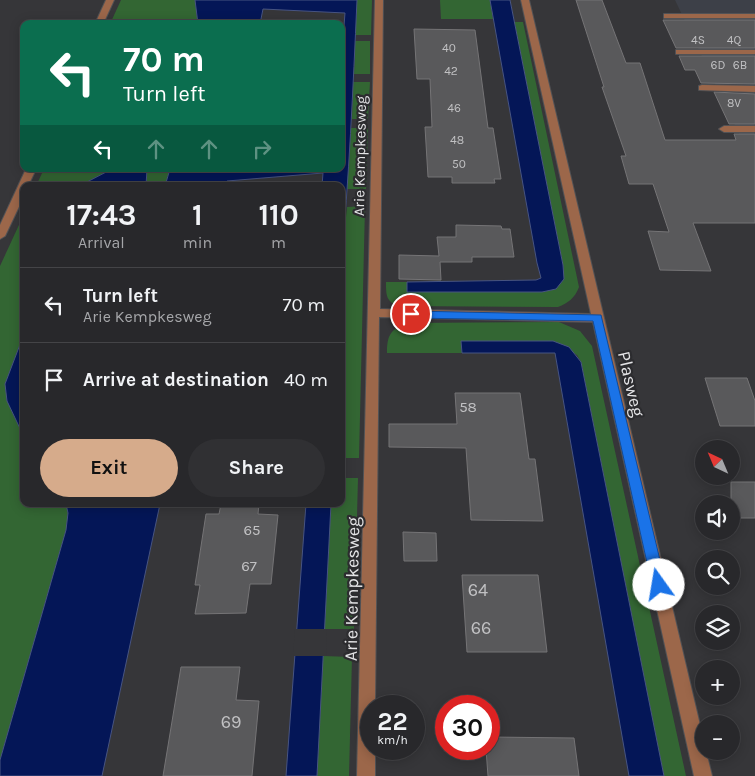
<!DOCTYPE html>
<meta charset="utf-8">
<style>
body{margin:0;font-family:Karla,sans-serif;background:#303033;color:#f1f3f6;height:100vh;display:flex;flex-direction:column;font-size:19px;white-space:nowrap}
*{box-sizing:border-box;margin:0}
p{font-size:16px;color:#a5a6a9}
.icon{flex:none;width:28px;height:28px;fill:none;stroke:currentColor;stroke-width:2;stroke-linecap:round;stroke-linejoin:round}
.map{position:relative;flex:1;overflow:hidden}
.side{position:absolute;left:20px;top:182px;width:325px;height:325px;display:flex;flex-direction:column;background:#28282b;border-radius:10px;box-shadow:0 2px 12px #0003,0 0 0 1px #444447}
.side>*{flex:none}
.banner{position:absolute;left:20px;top:20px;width:325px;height:152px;border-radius:10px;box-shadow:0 2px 12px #0003,0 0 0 1px #444447;background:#0b6e4f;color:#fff;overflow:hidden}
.needle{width:32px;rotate:316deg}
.buttons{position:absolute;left:695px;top:440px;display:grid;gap:10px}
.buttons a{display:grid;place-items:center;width:45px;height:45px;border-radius:50%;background:#28282b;box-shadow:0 2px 12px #0003,0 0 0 1px #444447;font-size:25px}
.speed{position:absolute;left:360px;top:695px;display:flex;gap:10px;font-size:25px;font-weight:700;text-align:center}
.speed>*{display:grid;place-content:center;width:65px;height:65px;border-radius:50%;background:#28282b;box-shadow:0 2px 12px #0003,0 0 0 1px #444447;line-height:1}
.speed small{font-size:12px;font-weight:400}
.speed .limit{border:8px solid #d22;background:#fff;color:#111}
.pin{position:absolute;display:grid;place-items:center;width:42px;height:42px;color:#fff;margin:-21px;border:2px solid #fff;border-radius:50%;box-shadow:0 1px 5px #0007}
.me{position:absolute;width:55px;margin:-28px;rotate:347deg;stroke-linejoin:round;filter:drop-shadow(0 0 4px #0008)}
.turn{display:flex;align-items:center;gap:18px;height:105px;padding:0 20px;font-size:22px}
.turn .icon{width:65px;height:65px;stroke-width:2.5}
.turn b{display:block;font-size:35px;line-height:42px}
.lanes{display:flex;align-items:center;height:48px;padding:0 20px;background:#0003;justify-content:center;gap:25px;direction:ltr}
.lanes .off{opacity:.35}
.eta{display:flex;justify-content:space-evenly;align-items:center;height:85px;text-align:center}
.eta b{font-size:30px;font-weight:700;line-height:35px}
.action{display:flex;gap:10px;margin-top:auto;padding:10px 20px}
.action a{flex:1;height:58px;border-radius:30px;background:#d6ab8b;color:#111;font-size:20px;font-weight:700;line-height:58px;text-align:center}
.action a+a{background:#303033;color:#f1f3f6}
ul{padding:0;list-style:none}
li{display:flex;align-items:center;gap:15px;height:75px;padding:0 20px;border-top:1px solid #444447}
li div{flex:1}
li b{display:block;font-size:19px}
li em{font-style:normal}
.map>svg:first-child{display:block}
</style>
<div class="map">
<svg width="755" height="776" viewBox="0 0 755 776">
<rect width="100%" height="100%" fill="#363639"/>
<!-- built -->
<path fill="#3d4048" d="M675,0h80v167z"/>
<!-- green -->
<path fill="#363" d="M121,0h74l3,24h-88z
M357,0h15l-1,35h-16z
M440,0h50l3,19h-52z
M514,22h9l56,265c-4,11 -11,16 -21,20l-159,-1c-13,-4 -13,-11 -13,-24h21l1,10h134l14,-3 8,-10 -1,-14z
M355,41h15v33h-16z
M353,82h17l-2,37h-16z
M351,128h17l-2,61h-20z
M44,169h68l-27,14 -2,3h-47z
M147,169h23l-5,17h-19z
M365,206l-6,252h-18v-191l6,-60z
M24,214v120l-19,50 2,17 17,36v67h42l2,9 -2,17 -66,230v-494z
M559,322l21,9 12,15 94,430h-22l-83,-414 -4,-7 -24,-14h-92l1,12h-75c0,-17 3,-24 20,-30z
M341,478h17l-4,151h-30l7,-125h10z
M323,656l29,1 -3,119h-32z"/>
<!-- water -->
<path fill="#041657" stroke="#475482" d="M195,0h162c-4,89 -8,178 -16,267v-81h-19l1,-13 -96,8 -1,5h-61l5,-17h171v-105l4,-51 -82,-4 -3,15h-62z
M490,0h20l53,265 1,14 -8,10 -14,3h-135v-10l129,-2 5,-2 -4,-15z
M112,169h35l-1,17h-63l2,-3z
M24,334v103l-17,-36 -2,-17z
M461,341h92l16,6 12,15 83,414h-35l-74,-423h-93z
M66,504h94l-58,272h-102v-16l66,-230 2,-17z
M306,504h25l-14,272h-31z"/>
<!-- pier -->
<path fill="#363639" d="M295,629h32l-1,27h-33z"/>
<!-- building -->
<path fill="#59595b" stroke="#757476" d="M576,0h26l24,63h14l25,77h71l-2,-6h21v89h-62l18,48 -51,-1 -12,-39 21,1 -16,-48h-24l-8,-28h5l-24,-69h2z
M663,20h92v28h-79z
M414,29l61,1 13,98h5l8,51h-7l1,4h-43v-6h-24l-3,-50h7l-2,-48h-13z
M679,56h76v28l-54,-1 -6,-13h-10z
M714,92l41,2v30h-26z
M456,225l45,1 1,3h8l4,28h-42v5h-32l1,18 -42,-1v-24l40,1 -2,-19h19z
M705,378h42l8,23v25h-35z
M455,393h65l9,66h6l8,62 -72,-1 -5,-72 -77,-1v-23h68z
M731,482h24v36h-24z
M221,504h38l-1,10 20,1 -7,69h-21l-4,29 -51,1 5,-29h-5l11,-71h13z
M403,532l33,1 1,28h-33z
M462,575h76l9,77h-80z
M181,667h59l-4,33 23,1 -7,75h-89z
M489,737l85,1 5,38h-91l-2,-27h3z"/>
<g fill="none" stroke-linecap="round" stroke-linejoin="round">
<!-- minor casing -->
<g stroke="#525255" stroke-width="2">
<path id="minor" d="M106,0h8l-11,24h-8z
M375,0h8l-3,309 211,5 -70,-314h8l175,742v9h2l6,25h-18l-101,-454 -214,-5 -4,389h-4v43h4v27h-18z
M664,14h91v4h-91z
M676,50h79v4h-79z
M702,85l53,1v6l-56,-2v-4z
M755,126v6h-31l-5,-3 5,-3z
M26,169h10l-8,17h-4v10l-19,40 -5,3v-14z"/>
</g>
<!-- minor -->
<use href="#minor" fill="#9c674a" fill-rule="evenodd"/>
</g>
<!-- route -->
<path fill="#1a73e8" stroke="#114b97" d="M411,311l190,4 65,270 -2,4 -5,2 -5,-2 -2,-4 -59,-264 -182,-3 -5,-4z"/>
<g text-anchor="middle" stroke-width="4.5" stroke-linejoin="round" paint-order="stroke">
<!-- far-number labels -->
<g font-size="12" fill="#c1c1c3">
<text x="698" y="44">4S</text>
<text x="734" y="44">4Q</text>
<text x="449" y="52">40</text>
<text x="718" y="69">6D</text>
<text x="740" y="69">6B</text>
<text x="451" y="75">42</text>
<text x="734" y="107">8V</text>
<text x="454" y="112">46</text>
<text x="457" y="144">48</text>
<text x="459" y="168">50</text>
</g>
<!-- far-street labels -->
<g font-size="15" fill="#e4e4e6" stroke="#2c2c2f">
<text transform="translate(360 156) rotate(-89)" y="5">Arie Kempkesweg</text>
</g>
<!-- number labels -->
<g font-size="15" fill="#c1c1c3">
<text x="468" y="412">58</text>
<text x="252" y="535">65</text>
<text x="249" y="571">67</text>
</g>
<!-- street labels -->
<g font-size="18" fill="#e4e4e6" stroke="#2c2c2f">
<text transform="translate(631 384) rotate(77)" y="6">Plasweg</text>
<text transform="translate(352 589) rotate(-89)" y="6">Arie Kempkesweg</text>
</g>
<!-- near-number labels -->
<g font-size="18" fill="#c1c1c3">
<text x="478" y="596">64</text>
<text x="481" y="634">66</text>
<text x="231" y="728">69</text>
</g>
</g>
</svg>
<div class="buttons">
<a><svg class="needle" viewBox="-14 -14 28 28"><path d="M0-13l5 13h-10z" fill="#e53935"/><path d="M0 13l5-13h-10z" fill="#a5a6a9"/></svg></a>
<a><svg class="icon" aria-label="sound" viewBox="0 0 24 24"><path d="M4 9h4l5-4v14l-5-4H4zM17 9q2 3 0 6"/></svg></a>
<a><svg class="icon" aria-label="search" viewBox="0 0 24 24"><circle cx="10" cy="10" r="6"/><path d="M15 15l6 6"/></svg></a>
<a><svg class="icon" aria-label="layers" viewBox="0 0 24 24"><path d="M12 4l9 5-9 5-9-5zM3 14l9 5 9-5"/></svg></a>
<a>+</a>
<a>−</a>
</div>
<div class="speed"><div>22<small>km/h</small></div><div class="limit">30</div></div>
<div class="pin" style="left:411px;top:314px;background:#d93025"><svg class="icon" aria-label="arrive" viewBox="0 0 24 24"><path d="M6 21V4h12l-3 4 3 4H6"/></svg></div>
<svg class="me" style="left:659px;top:585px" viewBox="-20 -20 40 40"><circle r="19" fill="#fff"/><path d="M0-13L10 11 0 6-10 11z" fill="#1a73e8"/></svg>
<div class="banner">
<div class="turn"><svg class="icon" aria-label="left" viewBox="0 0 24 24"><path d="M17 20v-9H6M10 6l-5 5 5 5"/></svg><div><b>70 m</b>Turn left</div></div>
<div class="lanes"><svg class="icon" aria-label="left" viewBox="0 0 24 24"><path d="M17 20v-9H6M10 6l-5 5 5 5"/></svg><svg class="icon off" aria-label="ahead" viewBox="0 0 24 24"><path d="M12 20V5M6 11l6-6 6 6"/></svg><svg class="icon off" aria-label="ahead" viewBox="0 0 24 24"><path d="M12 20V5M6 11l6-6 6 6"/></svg><svg class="icon off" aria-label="right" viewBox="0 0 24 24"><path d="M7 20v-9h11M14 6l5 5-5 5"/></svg></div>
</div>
<section class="side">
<div class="eta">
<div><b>17:43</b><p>Arrival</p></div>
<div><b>1</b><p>min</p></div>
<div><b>110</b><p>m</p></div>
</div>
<ul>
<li><svg class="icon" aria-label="left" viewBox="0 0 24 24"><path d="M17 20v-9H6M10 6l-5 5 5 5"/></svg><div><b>Turn left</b><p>Arie Kempkesweg</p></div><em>70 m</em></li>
<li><svg class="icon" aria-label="arrive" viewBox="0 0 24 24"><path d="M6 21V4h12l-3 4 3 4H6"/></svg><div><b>Arrive at destination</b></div><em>40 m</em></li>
</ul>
<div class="action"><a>Exit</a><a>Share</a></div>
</section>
</div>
